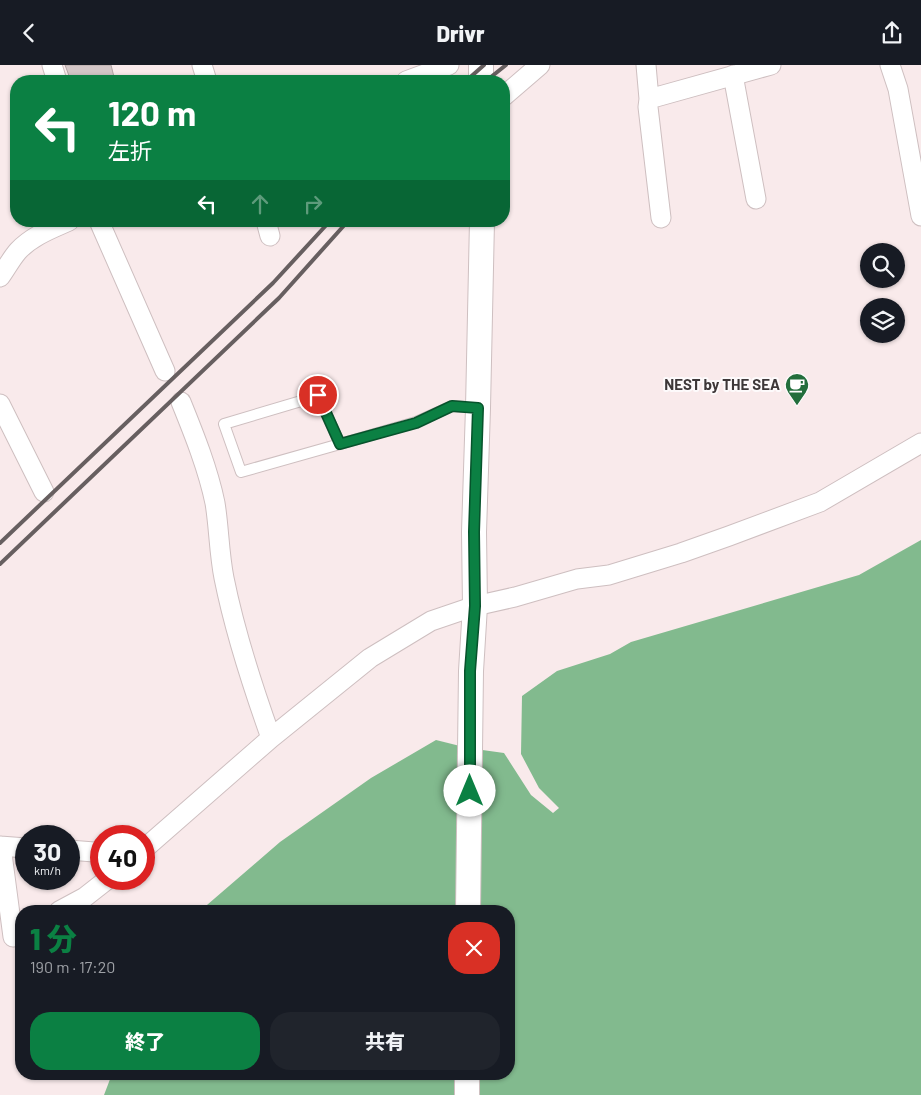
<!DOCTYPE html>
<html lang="ja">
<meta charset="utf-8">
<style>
body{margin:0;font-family:Barlow,"Noto Sans JP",sans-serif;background:#20242c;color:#f1f3f6;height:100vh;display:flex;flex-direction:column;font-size:19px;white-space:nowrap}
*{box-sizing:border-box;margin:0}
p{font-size:16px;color:#9ea1a6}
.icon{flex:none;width:28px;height:28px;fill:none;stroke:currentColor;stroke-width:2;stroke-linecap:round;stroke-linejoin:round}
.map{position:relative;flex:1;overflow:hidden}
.side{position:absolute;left:15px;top:840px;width:500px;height:175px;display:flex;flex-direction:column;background:#171b24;border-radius:20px;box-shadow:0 1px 4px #0004}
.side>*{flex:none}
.banner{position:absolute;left:10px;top:10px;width:500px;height:152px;border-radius:20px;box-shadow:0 1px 4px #0004;background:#0b8043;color:#fff;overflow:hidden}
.fabs{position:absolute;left:860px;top:178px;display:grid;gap:10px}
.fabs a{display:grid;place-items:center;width:45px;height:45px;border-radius:50%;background:#171b24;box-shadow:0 1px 4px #0004;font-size:25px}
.speed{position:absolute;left:15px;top:760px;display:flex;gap:10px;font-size:25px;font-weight:700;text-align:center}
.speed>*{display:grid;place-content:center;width:65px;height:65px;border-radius:50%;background:#171b24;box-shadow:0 1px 4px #0004;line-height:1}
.speed small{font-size:12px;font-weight:400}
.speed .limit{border:8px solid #d22;background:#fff;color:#111}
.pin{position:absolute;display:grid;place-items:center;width:42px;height:42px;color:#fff;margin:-21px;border:2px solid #fff;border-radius:50%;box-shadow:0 1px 5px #0007}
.me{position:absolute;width:55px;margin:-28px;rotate:0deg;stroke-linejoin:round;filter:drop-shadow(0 0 4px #0008)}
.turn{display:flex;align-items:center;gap:18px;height:105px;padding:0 15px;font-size:22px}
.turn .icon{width:65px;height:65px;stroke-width:2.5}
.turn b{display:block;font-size:35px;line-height:42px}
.lanes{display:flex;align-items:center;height:48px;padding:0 15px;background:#0003;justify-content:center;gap:25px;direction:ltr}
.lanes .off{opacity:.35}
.round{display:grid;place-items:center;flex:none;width:52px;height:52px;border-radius:20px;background:#20242c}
.headline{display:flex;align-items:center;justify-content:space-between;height:85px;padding:0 15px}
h1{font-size:30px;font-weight:800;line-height:38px;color:#0b8043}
.cta{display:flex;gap:10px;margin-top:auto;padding:10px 15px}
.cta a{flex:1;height:58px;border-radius:20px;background:#0b8043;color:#fff;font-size:20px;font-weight:800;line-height:58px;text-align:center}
.cta a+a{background:#20242c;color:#f1f3f6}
header{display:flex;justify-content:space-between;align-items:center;height:65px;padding:0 15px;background:#171b24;font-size:22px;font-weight:800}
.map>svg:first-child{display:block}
</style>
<header><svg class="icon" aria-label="back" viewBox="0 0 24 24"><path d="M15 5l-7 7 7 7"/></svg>Drivr<svg class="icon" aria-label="share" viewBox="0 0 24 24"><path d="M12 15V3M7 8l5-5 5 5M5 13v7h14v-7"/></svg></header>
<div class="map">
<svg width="921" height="1030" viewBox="0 0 921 1030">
<rect width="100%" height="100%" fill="#f9eaeb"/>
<!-- water -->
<path fill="#82ba8e" d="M921,475v555h-817l8,-21h397v-163h-309l80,-69 91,-64 65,-38 32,8 36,5 27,42 22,18 6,-5 -20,-20 -18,-34 1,-58 35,-25 53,-17 21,-12 228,-67z"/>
<!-- building -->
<path fill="#d4c6c7" stroke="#b1a3a4" d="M65,0h46l4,16h-44z"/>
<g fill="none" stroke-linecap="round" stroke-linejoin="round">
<!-- service casing -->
<g stroke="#cebfc0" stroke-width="12">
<path id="service" d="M340,379l-99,28 -17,-48 94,-28 22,48 76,-22 36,-16 26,2"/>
</g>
<!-- minor casing -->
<g stroke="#cebfc0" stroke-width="21">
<path id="minor" d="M52,0l5,16
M202,0l5,16
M646,0l3,34 122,-34
M890,0l8,24 23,127
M733,10l23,124
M406,16l43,-16
M504,31l36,-31
M649,34l-1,8 13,111
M99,156l66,150
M266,156l4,15
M0,212c6,-8 11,-18 18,-26 14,-15 33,-22 51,-30
M181,337c13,32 27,67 34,101 4,24 4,50 9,75 11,55 28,107 47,160
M0,339l44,88
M0,781l26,2
M1,781l12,91
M144,784l127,-111 99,-80 61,-37 44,-15 40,-9 62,-18 32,-4 72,-22 48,-17 91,-34 101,-59
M69,785l25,2 7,2
M59,846l26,-14 23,-18"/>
</g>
<!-- tertiary casing -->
<g stroke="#cebfc0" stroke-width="26">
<path id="tertiary" d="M481,0v16
M468,846l3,-240 4,-65 -1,-74 4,-124 4,-187
M467,1030v-21"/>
</g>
<!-- service -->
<use href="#service" stroke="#fff" stroke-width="10"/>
<!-- minor -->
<use href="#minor" stroke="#fff" stroke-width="19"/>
<!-- tertiary -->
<use href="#tertiary" stroke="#fff" stroke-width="24"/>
<!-- rail -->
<path stroke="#675f60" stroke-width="4" d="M466,16l18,-16
M486,16l20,-16
M0,478l273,-260 57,-62
M0,499l279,-266 69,-77"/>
</g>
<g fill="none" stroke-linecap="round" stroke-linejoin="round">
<!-- route casing -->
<g stroke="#07532c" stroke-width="12">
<path id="route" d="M318,330l22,49 76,-21 36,-17 26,2 -4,124 1,74 -5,65v120"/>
</g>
<!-- route -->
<use href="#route" stroke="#0b8043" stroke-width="9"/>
</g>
<!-- icons -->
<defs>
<g id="cafe-pin" transform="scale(1.25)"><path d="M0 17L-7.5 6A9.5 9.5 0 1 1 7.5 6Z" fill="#236e3c" stroke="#fdfafb"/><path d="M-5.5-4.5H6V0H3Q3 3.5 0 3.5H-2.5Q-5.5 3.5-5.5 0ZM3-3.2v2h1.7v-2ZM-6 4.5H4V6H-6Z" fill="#fff"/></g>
</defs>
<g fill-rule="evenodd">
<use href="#cafe-pin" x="797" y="320"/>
</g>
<g text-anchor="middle" stroke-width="4" stroke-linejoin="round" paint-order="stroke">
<!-- poi labels -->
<g font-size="15" font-weight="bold" fill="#3d3738" stroke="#fdfafb" text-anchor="end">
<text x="780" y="325">NEST by THE SEA</text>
</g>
</g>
</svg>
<div class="fabs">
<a><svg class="icon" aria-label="search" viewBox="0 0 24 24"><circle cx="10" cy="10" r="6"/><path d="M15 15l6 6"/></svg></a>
<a><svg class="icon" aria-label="layers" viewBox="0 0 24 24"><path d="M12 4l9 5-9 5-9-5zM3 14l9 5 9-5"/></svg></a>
</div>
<div class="speed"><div>30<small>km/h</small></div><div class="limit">40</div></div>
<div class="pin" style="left:318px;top:330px;background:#d93025"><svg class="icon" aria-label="arrive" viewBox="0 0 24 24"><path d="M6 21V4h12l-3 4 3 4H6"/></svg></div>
<svg class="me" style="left:470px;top:726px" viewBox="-20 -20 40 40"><circle r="19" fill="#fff"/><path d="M0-13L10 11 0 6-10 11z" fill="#0b8043"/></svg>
<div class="banner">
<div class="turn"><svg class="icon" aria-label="left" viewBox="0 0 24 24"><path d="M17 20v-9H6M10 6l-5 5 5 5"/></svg><div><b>120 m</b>左折</div></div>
<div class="lanes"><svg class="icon" aria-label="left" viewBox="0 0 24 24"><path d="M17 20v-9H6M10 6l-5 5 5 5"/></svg><svg class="icon off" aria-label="ahead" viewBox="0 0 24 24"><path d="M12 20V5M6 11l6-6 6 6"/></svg><svg class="icon off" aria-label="right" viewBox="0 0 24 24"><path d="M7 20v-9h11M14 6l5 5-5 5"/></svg></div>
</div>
<section class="side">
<div class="headline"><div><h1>1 分</h1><p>190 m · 17:20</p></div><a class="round" style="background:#d93025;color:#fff"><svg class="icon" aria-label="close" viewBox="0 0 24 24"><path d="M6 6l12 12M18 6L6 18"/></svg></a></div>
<div class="cta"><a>終了</a><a>共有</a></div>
</section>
</div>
